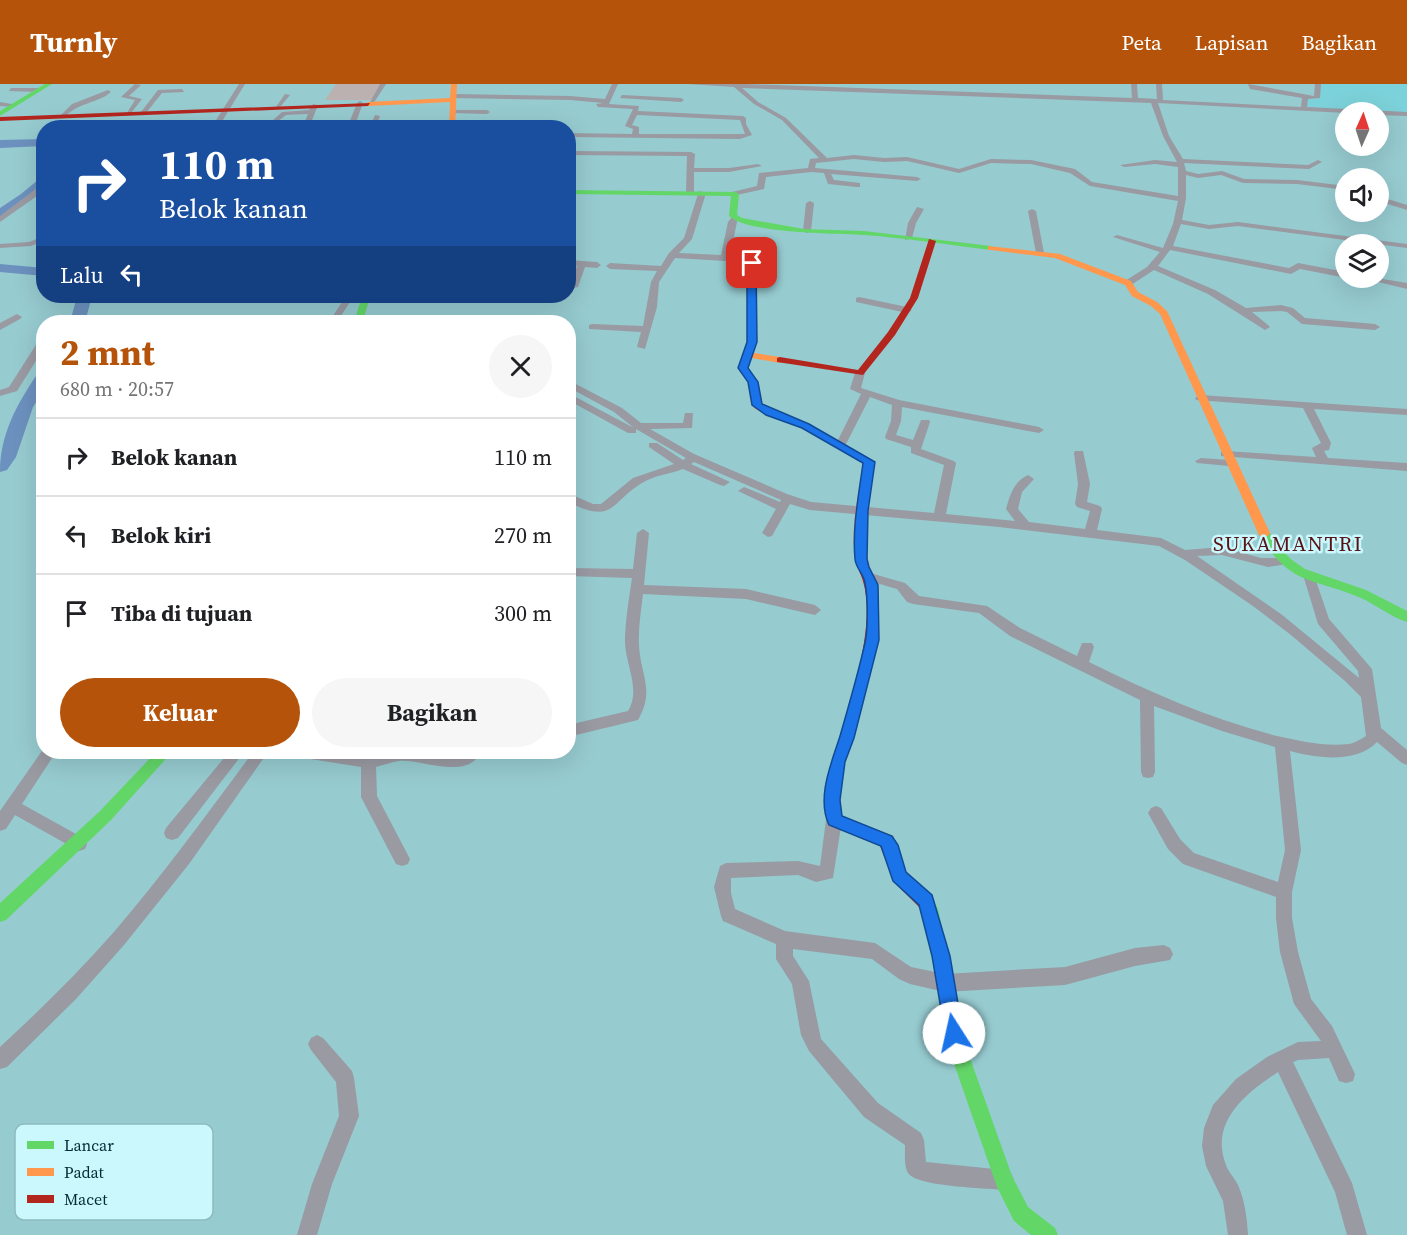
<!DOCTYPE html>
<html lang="id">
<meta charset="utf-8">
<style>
body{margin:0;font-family:"Source Serif 4",serif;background:#f6f6f6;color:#202124;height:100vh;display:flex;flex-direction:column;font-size:22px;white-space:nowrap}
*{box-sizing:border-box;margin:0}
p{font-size:20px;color:#757577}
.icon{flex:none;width:33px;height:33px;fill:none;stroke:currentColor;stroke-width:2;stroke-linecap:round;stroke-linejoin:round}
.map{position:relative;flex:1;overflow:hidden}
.side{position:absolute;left:36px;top:231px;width:540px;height:444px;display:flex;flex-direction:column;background:#fff;border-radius:24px;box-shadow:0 6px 24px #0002}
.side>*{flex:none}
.hud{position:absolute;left:36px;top:36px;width:540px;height:183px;border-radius:24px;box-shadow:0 6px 24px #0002;background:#1a4fa0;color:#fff;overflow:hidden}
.needle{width:39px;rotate:3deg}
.fabs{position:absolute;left:1335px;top:18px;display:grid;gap:12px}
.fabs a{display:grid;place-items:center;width:54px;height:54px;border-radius:50%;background:#fff;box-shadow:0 6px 24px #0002;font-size:30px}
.pin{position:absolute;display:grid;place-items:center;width:51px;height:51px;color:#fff;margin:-26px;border-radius:12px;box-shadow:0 3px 9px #0006}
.me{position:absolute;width:66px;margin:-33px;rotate:350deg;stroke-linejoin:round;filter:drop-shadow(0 0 4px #0008)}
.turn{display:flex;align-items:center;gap:21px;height:126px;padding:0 24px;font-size:27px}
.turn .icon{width:78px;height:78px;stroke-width:2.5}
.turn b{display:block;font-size:42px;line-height:51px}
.then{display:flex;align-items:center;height:57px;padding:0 24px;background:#0003;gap:12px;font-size:22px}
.round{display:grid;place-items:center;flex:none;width:63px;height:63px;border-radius:32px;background:#f6f6f6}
.head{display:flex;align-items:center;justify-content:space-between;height:102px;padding:0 24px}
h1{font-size:36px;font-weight:700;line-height:45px;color:#b45309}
.cta{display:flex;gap:12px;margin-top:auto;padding:12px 24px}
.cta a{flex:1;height:69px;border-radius:36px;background:#b45309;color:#fff;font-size:24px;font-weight:700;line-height:69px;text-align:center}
.cta a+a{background:#f6f6f6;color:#202124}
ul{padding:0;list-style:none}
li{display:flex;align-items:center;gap:18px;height:78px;padding:0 24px;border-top:2px solid #e0e0e0}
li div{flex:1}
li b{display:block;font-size:22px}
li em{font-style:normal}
header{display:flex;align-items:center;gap:36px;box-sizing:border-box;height:84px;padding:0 30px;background:#b45309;color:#fff}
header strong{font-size:28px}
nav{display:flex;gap:33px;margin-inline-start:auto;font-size:21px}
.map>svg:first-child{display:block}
</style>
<header>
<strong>Turnly</strong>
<nav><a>Peta</a><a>Lapisan</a><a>Bagikan</a></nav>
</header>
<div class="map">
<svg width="1407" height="1151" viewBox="0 0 1407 1151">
<rect width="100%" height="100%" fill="#96cbd0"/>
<!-- built -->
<path fill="#7cd2da" d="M1318,0h89v29l-101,-6 1,-8h9z"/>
<!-- green -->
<path fill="#bbb1b0" d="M336,0h46l-9,16h-48z"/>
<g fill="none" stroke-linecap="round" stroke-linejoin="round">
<!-- river -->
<path fill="#6c91be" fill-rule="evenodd" d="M44,55v7l-44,2v-8z
M44,91v12l-13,13 -31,18v-10l21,-14z
M0,180l44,4v8l-44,-4z
M74,212h14l3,4 -6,22h-15l6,-22z
M44,288v18l-11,17 -17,50 -9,13 -7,2c0,-38 17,-68 38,-99z"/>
<!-- street -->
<path fill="#999aa2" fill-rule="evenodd" d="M135,0l6,1 -12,11 13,3 -11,14h-4l8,-13 -14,-3z
M239,0h6l-27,44h-7z
M380,0h6l-13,20h-4z
M612,0h6l-9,20 30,2 -1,5 105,5 3,2v6l6,11 -12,4 -172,-2v-4l64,1 1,-5 -8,-3 8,-17 -35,-2 -2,-3 7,-1 -33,-3 -117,-2 -3,-2 3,-2 117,2 35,3zM637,31l103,5 5,14h-106v-7l-7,-2z
M687,0h59l386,14 -1,-14h6l1,14 19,1 -1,-15h6l1,16 138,7 1,-9 -52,-9 -2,-5 66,12 1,-12h6l-1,14 -12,1 -1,8 100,5v4l-29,-1v-3l-32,1 -188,-10 11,33 14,23 125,6 10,-5 4,2 -13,7 -125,-6 2,8 12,3 24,-3 22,8 53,1 49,6v4l-49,-6 -54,-1 -22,-8 -23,3 -12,-3v23l-4,22 27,5 29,-3 169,22v4l-169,-22 -29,3 -28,-5 -8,22 116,22 9,-5 48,9v6l-46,-9 -9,5 -121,-24 -12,16 57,24 31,18 35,-3 12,3 12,10 70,6 5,3 -5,3 -73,-6 -15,-12 -6,-1 -29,1 16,13 2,2 -5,3 -57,-36 -54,-24 -23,15h-6v-4l22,-14 13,-15 -47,-15 4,-2 46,13 10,-24 5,-23 -88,-15 -20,-13 -39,-9 -40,-1 -32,10 -52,-12 -23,1 -30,-3 -38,4 -1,5 102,9 4,2 -4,2 -86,-7 3,6 26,3v4h-3l-29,-3 -4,-11 -13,-1 -45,5 -2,12 -32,7v-4l25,-6 2,-13 49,-5 2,-9 9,-1 -37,-38 -28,-16 -20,-17zM742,4l409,15 12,33 14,26 -22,-2 -35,5 4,2 31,-3 23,3v29l-86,-14 -17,-13 -44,-9 -40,-1 -32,10 -52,-12 -23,1 -30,-3 -27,3 -41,-40 -28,-16z
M11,4h27l3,2 -3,2 -29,-1z
M182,5l2,3 -22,1 -16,20 -5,-1 17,-22z
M108,6l3,2c-14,12 -33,10 -46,25l-5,-1 12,-12z
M285,10l5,1 -10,12h-4z
M622,11l59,3 3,2 -3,2 -61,-4z
M360,17l3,2 -9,25h-7l10,-25z
M0,18l17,3 -3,2 -14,-1z
M313,20l5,1 -9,23h-7l6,-14 -22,1 -9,7 -5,-1 10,-9 27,-2z
M453,26h34l3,2 -3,2 -36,-1z
M375,31l5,1 -4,12h-7z
M452,38l2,3 -64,3 3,-2z
M568,67l123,1 4,2 -1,14h35l29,-4 4,2 -33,6h-35v21l-4,2 -4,-2 1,-37 -119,-1z
M41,101h3v6l-44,31v-6z
M699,107l7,2 -14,46 -13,14 42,2 7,-33 4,-5h6l-8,39 26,7 1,79 -6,15 -8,-2 4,-13 1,-77 -23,-4 -50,-3 -16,24 -2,25 -12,42 -8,-2 4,-15 -52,-3v-4l3,-1 51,2 8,-44 6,-11 -47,-2 -4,-3 4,-3 51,3 8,-13 15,-15z
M1378,112l29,9v5l-29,-9z
M810,117l4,2 -3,28 -4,2 -4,-2 3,-28z
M917,123l7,2 -8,14 -4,15 -7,2 3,-17z
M1032,125l4,2 8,42 -4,3 -4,-3 -8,-42z
M44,152v5l-13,5 -31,2v-4l29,-2z
M568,176l29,2 4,3 -4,3 -12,-1 -7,20 -10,2v-6h3l6,-17h-9z
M1362,194h15l30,5v6z
M346,212h8l-17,26h-8z
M859,213l48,10 5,3 -5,3 -51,-11v-4z
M17,230l5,3 -2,2 -20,11v-7z
M44,253v11l-27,43 -17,5v-6l9,-3 30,-47z
M860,286l5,3 -4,15 38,12 140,27 5,3 -5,3 -137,-26 -1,14 -5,14 17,5 8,-20h8l1,2 -9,27 33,12 2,2 -10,51 69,7 -9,-12c4,-14 8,-28 22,-34l6,4 -12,13 -4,17 11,13 56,7 5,-18 -13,-4 -2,-3 3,-20 -4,-31 1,-2h8l7,33 -3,18 13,4 2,3 -5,21 64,8 24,12 37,-3 39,11h26l2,3 -2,3 -19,3 -46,-12 -25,1 84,58 78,64 -1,-7 -40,-47 -14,-46 6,-4 4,1 15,44 43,50 9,59 26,22v15l-5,-2 -25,-21c-21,22 -60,16 -87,9l11,99 -9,42v26l6,34 13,47 21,27 23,48 -2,7 -7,2 -7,-2 -10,-23 -31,2 -5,2 59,121 15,52h-20l-12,-43 -57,-120c-32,21 -69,50 -52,93 2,7 9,13 12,20 7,16 9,33 10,50h-20l-5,-34 -17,-35 -4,-20 2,-18 9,-23 23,-26 31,-22 31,-15 23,-1 -27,-37 -14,-52 -4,-34v-21l-93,-33 -15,-15 -20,-36 3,-5 5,-2 5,2 19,31 14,14 84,29 7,-32 -10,-103 -53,-16 -68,-25 1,66 -2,5 -5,1 -5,-1 -2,-5 -1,-72 -130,-64 -31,-23 -66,-9 -6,-2 -10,-13 -31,-9 -2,-3 6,-4 35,10 14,13 68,10 33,22 57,28 5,-13h10l2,4 -5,15c60,30 122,57 188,74 23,5 48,11 72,8 6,-1 12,-5 17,-8l-5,-39 -16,-16 -54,-46 -38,-29 -68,-46 -26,-14 -160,-19 -189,-17 -20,-6 -18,32 -4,1 -6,-4 14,-24 -38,-18 6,-4 36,15 1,-2 -87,-38 -3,2 39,18 -6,4 -4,-1 -37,-16c-13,5 -28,6 -41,14 -33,20 -27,42 -74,19v-9l25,11h8l32,-26 41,-14 -25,-17v-4h8l26,17 3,-2 -50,-29v4h-8l-60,-33v-7l66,35 -20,-16 -46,-25v-7l54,28 19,15h42l2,-10h8l-1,15 -42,1 44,25 93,40 24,8 123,11 10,-48 -33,-12v-6l-25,-8 -1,-2 6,-16 1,-16 -22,-8 -26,51 -4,1 -5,-3 26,-52 -11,-5 5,-16z
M1200,311l207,14v6l-93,-6 17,34 -2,7 -5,1 4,7 79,5v8l-186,-15v-4l4,-1 91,6 -4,-9 9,-5 -18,-35 -107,-8 -1,-2z
M1201,374l28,2 6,3 -6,3 -32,-3 -2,-2z
M643,445l6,4 -5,52 102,4 69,16 6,5 -6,5 -69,-16 -103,-5c-2,17 -5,35 -4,52 2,31 16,44 -1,74l-70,17v-12l60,-14c13,-21 -2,-45 -3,-68 0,-22 4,-44 7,-65l-64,-2v-8l65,1 4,-36z
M44,664v4h12l-34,52 63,35 2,5 -2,5 -6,2 -64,-36 -9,14 -6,2v-20z
M229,668h15l-66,86 -6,2 -6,-2 -2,-5 2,-5z
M253,668h15l-79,112 -65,81 -48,54 -69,68 -7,2v-22c39,-36 78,-74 113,-114 50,-58 95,-120 140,-181z
M297,668h44l27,4 19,-4h41l30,3 5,-3h18c-14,29 -58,7 -82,9 -7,1 -16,4 -23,6l1,29 33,63 -2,5 -6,2 -6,-2 -35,-67v-30l-57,-9 -5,-2z
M834,729l5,2 3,5 -9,58 -17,4 -18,-7 -67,3v15l4,16 50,22 90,12 36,24 34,7 120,-7 70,-19 29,-3 6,3 3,6 -3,6 -35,6 -70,19 -120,7 -35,-8 -11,-5 -27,-20 -79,-10v7l16,25 12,58 57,64 43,30 3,7 2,22 78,8 7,3 3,7 -3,7 -7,3c-18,-2 -87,-3 -96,-17 -4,-7 -3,-20 -3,-28l-41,-28 -55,-66 -8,-16 -9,-51 -16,-25v-15l-53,-23 -2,-5 -7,-29 6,-21 6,-3 72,-2 22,5 6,-46 3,-5z
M317,951l6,3 29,33 2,7 5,38 -27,68 -15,51h-20l15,-51 27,-68 -3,-34 -25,-32 -3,-6 3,-6z"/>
<!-- fast -->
<path fill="#63d668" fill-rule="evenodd" d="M45,0h7l-52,32v-5z
M568,106l167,2 4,2 -2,21 5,3 62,11 60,2 127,15 4,2 -4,2c-42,-5 -85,-12 -127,-15 -29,-2 -115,-1 -135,-19l2,-20 -163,-2z
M362,212h8l-7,26h-9z
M1264,445l4,1 12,18 12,12 13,9 61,21 41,21v11c-16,-5 -31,-17 -46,-24 -51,-22 -70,-11 -103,-65z
M156,668h16l-61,68 -105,100 -6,2v-19l100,-92z
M925,809l6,2 7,14 32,149 42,118 16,31 27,21 3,7h-27l-17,-14 -17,-34 -45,-129 -30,-147 -5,-10 2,-6z"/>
<!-- slow -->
<path fill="#ff974d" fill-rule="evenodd" d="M451,0h6l-2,44h-6l1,-26 -82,4 -3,-2 3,-2 82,-4z
M988,162l72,8 71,27 7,11 19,10 10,9 103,222 -2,3h-8l-2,-3 -98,-219 -9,-8 -19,-10 -7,-11 -70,-27 -64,-8h-3z
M748,268l32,5 5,3 -5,3 -28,-5 -4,10 10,14 5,23 46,19 66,38c-5,34 -16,76 -4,109l-2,3h-8c-16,-29 -2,-79 2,-111l-62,-35 -46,-19 -4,-6 -3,-21 -10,-14 5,-13z"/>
<!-- jam -->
<path fill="#b3261e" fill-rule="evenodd" d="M370,19l-2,3 -368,15v-4z
M929,155l7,2 -18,57 -23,37 -32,40 -86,-13v-4l3,-1 78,13 30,-38 22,-34z
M865,483l4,1 9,17 1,55 -25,98 -9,24 -5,37 1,17 52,20 13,37 20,17 7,11 -2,6 -6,2 -6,-2 -24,-24 -15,-37 -51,-21c-13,-28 3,-62 11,-89 13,-44 40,-123 19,-165z"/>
</g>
<!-- route -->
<path fill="#1a73e8" stroke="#114b97" stroke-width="1.5" d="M752,177l4,2 1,79 -9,26 10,14 4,22 47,20 66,38 -7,49 -1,48 2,8 9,18 1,55 -25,98 -9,24 -5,38 2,16 50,20 6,9 8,27 26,23 18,61 13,77 -2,7 -7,3 -6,-3 -3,-7 -13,-77 -13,-51 -26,-24 -12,-35 -52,-21c-13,-28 3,-63 11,-89 9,-31 18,-62 25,-93 3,-14 3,-45 0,-60 -1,-9 -9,-14 -10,-24 -3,-32 4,-65 8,-96l-61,-35 -36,-13 -14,-10 -4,-23 -10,-14 9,-26v-79z"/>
<g text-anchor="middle" stroke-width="5" stroke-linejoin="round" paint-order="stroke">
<!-- quarter labels -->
<g font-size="21" letter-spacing="1.5" fill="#561214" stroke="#caf8fc">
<text x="1288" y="467">SUKAMANTRI</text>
</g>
</g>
<!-- legend -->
<rect x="15" y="1040" width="198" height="96" rx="9" fill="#caf8fc" stroke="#8dbbbf" stroke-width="1.5"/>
<rect x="27" y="1057" width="27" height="8" fill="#63d668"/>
<rect x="27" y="1084" width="27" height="8" fill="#ff974d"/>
<rect x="27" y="1111" width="27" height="8" fill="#b3261e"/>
<g font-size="16" fill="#002c30">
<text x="64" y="1067">Lancar</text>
<text x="64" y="1094">Padat</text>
<text x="64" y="1121">Macet</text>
</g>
</svg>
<div class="fabs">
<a><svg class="needle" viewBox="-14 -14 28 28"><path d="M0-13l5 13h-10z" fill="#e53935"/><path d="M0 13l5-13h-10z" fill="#757577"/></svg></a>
<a><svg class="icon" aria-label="sound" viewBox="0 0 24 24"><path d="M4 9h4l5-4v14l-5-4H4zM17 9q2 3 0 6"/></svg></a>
<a><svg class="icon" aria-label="layers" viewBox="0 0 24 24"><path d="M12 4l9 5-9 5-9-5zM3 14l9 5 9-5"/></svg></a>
</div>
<div class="pin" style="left:752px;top:179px;background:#d93025"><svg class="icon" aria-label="arrive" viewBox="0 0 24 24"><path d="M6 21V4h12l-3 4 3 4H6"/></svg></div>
<svg class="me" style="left:954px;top:949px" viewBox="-20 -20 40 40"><circle r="19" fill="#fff"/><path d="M0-13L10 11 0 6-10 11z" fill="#1a73e8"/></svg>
<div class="hud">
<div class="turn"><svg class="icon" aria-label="right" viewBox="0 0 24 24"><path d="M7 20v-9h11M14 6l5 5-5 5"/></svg><div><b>110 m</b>Belok kanan</div></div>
<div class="then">Lalu<svg class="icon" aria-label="left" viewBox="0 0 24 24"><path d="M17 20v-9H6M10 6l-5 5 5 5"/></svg></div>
</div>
<section class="side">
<div class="head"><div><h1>2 mnt</h1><p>680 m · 20:57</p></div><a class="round"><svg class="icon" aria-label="close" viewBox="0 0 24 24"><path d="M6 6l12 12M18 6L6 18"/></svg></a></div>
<ul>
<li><svg class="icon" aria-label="right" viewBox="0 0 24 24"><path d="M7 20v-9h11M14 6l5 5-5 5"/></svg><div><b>Belok kanan</b></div><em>110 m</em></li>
<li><svg class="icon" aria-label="left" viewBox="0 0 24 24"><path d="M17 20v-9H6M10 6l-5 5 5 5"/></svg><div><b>Belok kiri</b></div><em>270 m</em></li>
<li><svg class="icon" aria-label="arrive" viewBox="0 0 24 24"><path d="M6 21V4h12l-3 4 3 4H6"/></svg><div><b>Tiba di tujuan</b></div><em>300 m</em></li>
</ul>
<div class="cta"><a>Keluar</a><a>Bagikan</a></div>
</section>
</div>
